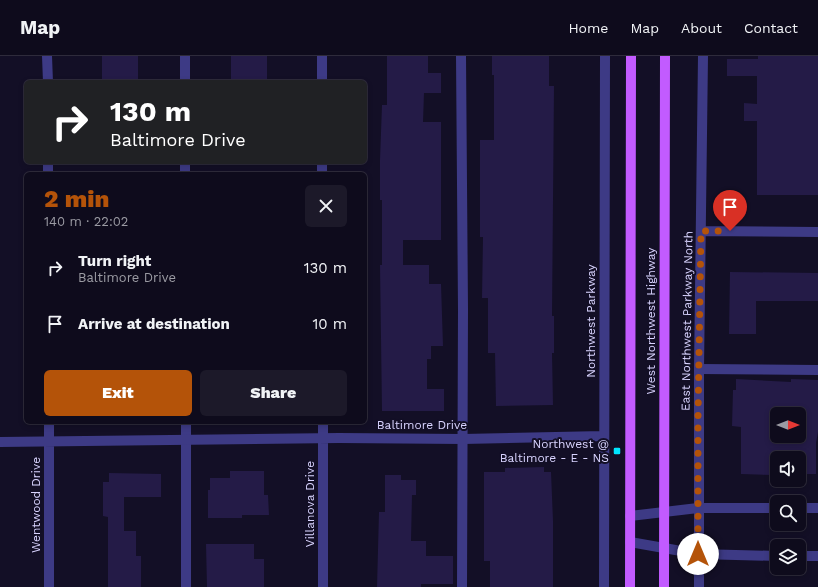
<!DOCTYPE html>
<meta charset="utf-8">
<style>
body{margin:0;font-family:"Work Sans",sans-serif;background:#1c1929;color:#f1f3f6;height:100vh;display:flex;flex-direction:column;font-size:15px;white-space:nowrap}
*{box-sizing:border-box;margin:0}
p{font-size:13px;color:#9b9ba3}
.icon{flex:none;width:22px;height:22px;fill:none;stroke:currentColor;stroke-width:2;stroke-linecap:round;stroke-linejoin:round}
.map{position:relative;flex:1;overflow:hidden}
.sheet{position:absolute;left:24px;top:116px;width:343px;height:252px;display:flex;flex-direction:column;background:#0e0b1c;border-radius:6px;box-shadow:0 2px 6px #0003,0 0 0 1px #2e2b3b}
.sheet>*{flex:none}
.banner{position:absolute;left:24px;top:24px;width:343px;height:84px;border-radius:6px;box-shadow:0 2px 6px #0003,0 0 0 1px #2e2b3b;background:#202124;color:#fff;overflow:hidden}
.needle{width:26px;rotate:90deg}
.buttons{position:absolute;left:770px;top:351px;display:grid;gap:8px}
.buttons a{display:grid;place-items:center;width:36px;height:36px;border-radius:6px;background:#0e0b1c;box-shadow:0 2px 6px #0003,0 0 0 1px #2e2b3b;font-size:20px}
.pin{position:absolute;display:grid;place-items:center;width:34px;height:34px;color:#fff;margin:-41px -17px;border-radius:50% 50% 50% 0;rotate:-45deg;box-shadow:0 0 4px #0007}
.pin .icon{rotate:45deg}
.me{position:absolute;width:44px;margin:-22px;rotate:0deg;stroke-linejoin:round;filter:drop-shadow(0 0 3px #0008)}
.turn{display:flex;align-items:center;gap:14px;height:84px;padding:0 20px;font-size:18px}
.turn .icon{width:52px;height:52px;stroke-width:2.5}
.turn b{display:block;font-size:28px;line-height:34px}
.round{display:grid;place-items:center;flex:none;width:42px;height:42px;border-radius:6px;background:#1c1929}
.headline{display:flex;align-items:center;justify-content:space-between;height:68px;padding:0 20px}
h1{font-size:24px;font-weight:800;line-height:30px;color:#b45309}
.primary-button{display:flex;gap:8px;margin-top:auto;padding:8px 20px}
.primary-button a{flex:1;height:46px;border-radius:6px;background:#b45309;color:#fff;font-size:16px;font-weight:800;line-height:46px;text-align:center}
.primary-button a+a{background:#1c1929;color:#f1f3f6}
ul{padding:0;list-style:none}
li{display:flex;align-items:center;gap:12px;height:56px;padding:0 20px}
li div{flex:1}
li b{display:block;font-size:15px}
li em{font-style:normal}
header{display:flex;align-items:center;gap:24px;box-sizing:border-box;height:56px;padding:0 20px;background:#0e0b1c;border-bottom:1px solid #2e2b3b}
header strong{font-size:19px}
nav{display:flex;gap:22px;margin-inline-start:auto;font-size:14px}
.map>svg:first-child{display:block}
</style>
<header>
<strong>Map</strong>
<nav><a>Home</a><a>Map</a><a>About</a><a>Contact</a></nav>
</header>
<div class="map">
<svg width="818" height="531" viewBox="0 0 818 531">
<rect width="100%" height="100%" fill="#130f26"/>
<!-- building -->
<path fill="#241b47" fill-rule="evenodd" d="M102,0h36v24l-36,1z
M231,0h36v26h-36z
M387,0h41v17h13v20h-17l-1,29h18v118h-38v25h26v19h12l2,62h-12v13h-4v30h17v22h-62l-2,-146h2v-65h-2v-40l2,-55h5z
M492,0h57v30h5l-2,230h2v37h-2l1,52 -57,1 -1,-53h-7v-55h-6l1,-61h-3v-97h14v-65h-2z
M758,0h60v139h-61v-74h-13v-18l13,1v-28h-30v-17h31z
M730,216l88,1v28h-62v33h-27z
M736,323l55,3v-3l27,1v52l-2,11v31h-17v-16h-22v15h-3v2l-33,-1v-47l-9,-1 1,-36h3zM777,358h22v22h-22z
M544,411v5h7l2,49v66h-63v-26h-6v-89h21v-4z
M230,415h34v24h4l1,20h-27v3h-34v-28h2v-12h20z
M109,417l52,1v23h-37v34h12v25h5v31h-33v-70l-5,-1v-34h6z
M385,419h16v5h15v15h-4l-1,46h15v15h27v28h-32v3h-44l2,-75h6z
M206,488h48v15h10v28h-57z"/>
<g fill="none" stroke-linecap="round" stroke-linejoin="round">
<!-- service -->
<path stroke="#3d3a85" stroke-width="10" d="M185,0v26
M461,0l2,254 -1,277
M185,106v12
M699,313l119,1
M186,366v165"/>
<!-- minor -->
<path stroke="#3d3a85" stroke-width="10" d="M47,0l1,26
M322,0v26
M48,106v12
M322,106v12
M701,175l117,1
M49,366v165
M323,366v165
M0,386l339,-4 124,1 140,-3
M604,531l1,-531
M699,531v-218l4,-313"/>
<!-- tertiary -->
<path stroke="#3d3a85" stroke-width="10" d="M799,452h19
M630,460l68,-8h79
M630,486l68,12 79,2
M799,500h19"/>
<!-- primary -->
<path stroke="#c25bff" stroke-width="10" d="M630,531l1,-531
M664,531l1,-531"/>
</g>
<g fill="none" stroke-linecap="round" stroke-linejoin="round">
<!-- route -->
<path stroke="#b45309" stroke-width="7" stroke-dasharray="0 12.6" d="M698,498v-138l3,-185h29"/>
</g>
<!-- markers -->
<rect fill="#00e5ff" stroke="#130f26" stroke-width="1.5" x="613" y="391" width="8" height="8" rx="2"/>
<g text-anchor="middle" stroke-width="4" stroke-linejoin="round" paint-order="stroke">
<!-- street labels -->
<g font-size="12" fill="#d9d4ff" stroke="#130f26">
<text transform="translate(591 265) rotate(-90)" y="4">Northwest Parkway</text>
<text transform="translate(651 265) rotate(-90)" y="4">West Northwest Highway</text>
<text transform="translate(687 265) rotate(-89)" y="4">East Northwest Parkway North</text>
<text x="422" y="373">Baltimore Drive</text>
<text transform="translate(310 448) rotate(-90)" y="4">Villanova Drive</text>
<text transform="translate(36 449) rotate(-90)" y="4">Wentwood Drive</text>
</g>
<!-- poi labels -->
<g font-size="12" fill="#d9d4ff" stroke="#130f26" text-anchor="end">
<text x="609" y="392">Northwest @<tspan x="609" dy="14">Baltimore - E - NS</tspan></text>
</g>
</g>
</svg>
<div class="buttons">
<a><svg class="needle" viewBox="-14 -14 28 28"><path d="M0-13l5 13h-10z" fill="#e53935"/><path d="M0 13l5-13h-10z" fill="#9b9ba3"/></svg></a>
<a><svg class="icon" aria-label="sound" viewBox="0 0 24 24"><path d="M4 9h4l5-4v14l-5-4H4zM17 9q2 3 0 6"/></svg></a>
<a><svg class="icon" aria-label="search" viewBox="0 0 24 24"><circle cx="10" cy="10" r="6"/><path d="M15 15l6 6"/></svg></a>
<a><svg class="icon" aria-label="layers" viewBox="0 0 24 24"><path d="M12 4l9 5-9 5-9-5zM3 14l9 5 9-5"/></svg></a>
</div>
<div class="pin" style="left:730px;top:175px;background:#d93025"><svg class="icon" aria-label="arrive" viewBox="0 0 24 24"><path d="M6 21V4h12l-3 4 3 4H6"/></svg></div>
<svg class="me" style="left:698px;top:498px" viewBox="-20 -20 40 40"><circle r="19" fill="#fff"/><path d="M0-13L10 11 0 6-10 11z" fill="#b45309"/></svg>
<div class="banner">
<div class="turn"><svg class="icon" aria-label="right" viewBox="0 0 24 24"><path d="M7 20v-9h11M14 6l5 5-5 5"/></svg><div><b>130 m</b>Baltimore Drive</div></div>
</div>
<section class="sheet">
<div class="headline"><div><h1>2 min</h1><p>140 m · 22:02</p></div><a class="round"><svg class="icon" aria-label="close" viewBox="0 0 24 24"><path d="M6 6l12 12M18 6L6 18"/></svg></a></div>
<ul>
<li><svg class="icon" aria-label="right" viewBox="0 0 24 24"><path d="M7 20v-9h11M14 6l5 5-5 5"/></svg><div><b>Turn right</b><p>Baltimore Drive</p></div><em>130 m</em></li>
<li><svg class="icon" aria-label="arrive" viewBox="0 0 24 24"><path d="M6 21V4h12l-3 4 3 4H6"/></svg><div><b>Arrive at destination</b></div><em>10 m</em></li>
</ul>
<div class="primary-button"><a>Exit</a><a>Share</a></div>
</section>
</div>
